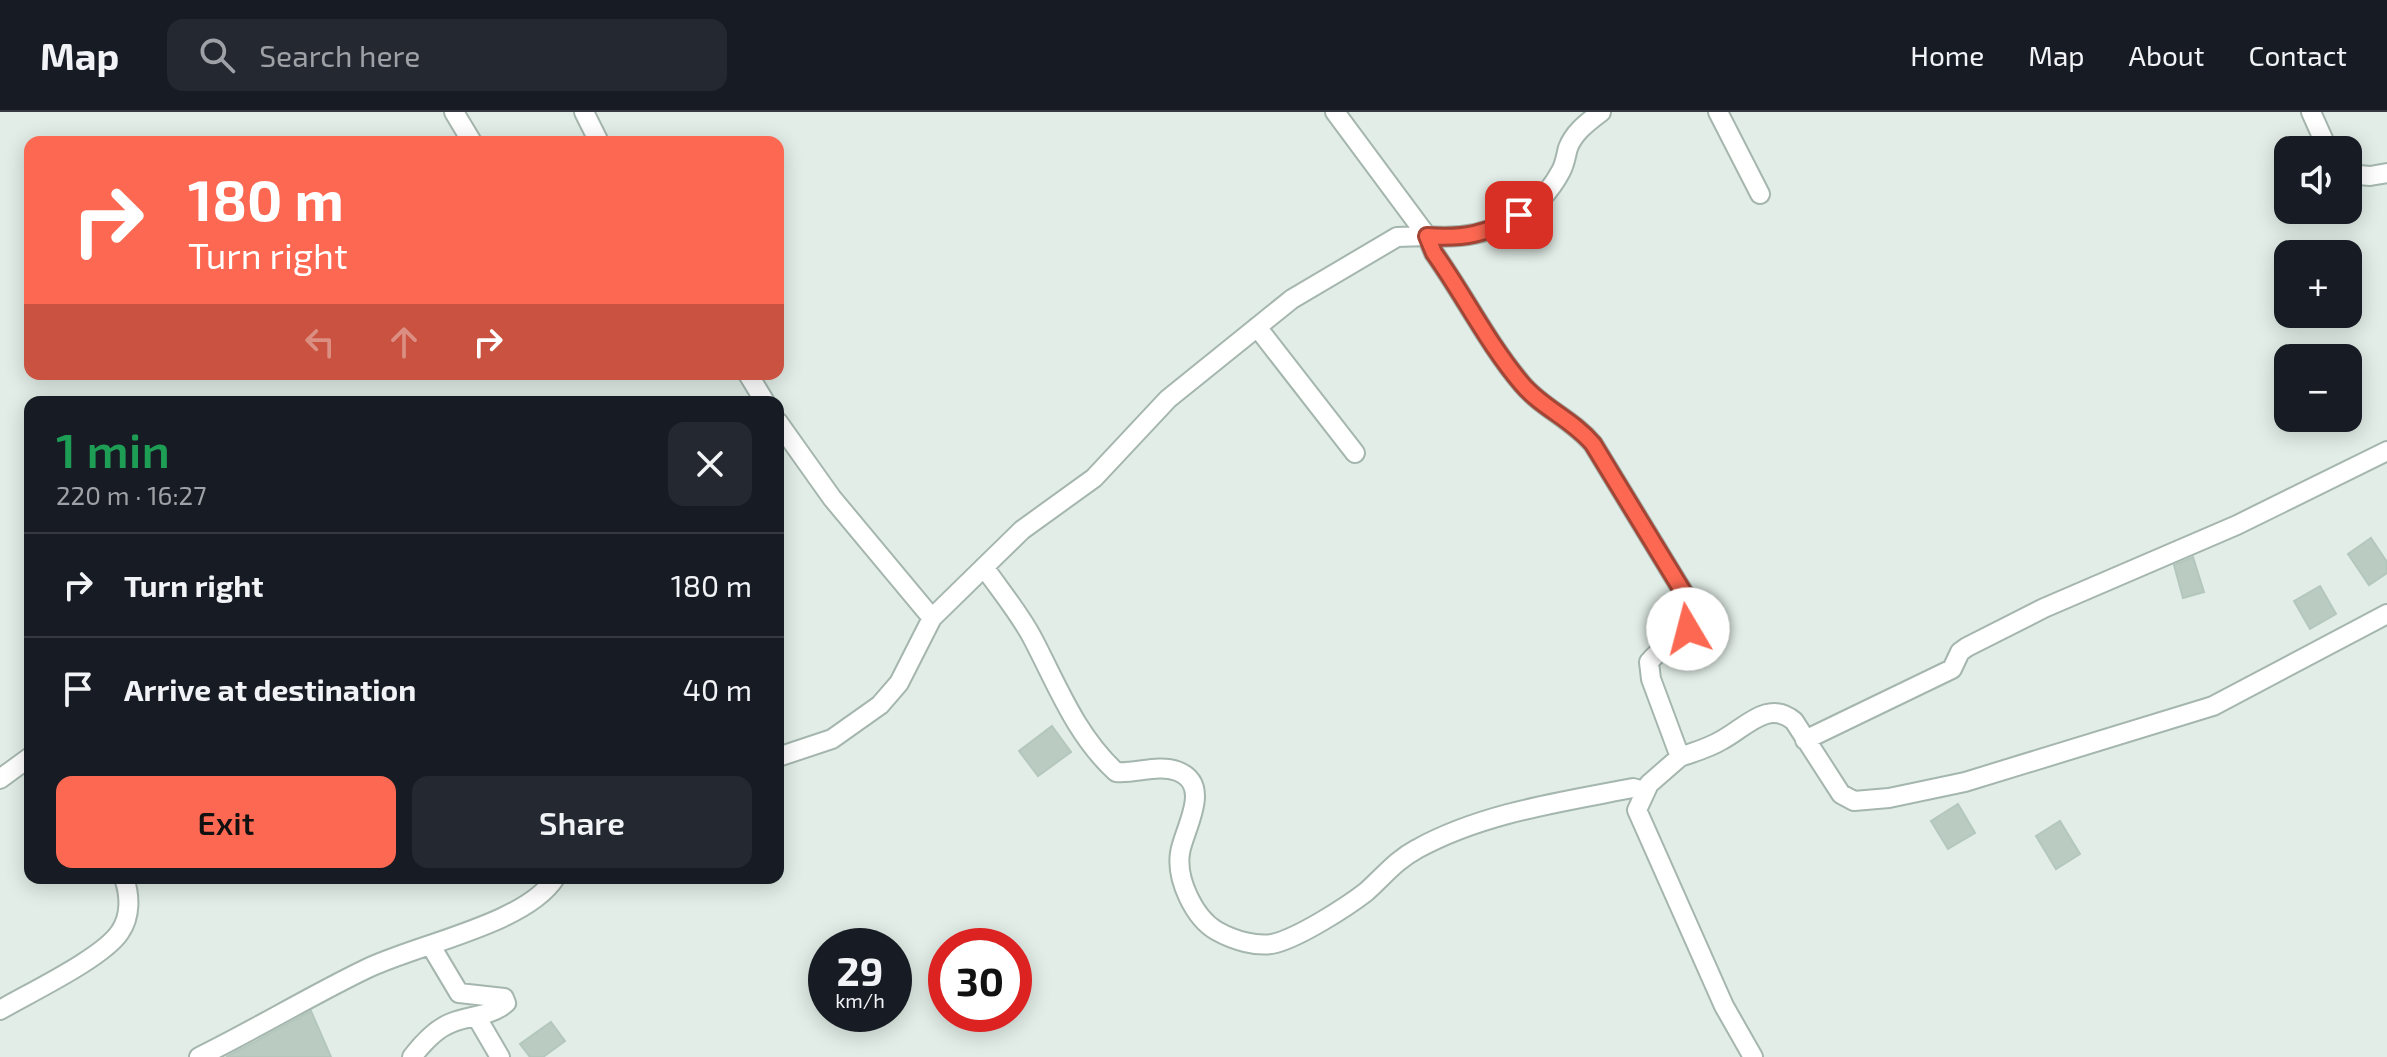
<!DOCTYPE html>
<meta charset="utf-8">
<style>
body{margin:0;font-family:"Exo 2",sans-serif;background:#242831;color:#f1f3f6;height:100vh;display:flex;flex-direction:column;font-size:30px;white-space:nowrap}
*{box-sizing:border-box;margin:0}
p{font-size:26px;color:#9ea1a6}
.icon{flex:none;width:44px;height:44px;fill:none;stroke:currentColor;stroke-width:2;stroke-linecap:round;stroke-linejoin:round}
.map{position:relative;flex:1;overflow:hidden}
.details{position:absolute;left:24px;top:284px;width:760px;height:488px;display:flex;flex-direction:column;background:#171b24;border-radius:16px;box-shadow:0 4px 20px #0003}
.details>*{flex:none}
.top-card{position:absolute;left:24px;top:24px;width:760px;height:244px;border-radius:16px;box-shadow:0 4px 20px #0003;background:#fc6851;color:#fff;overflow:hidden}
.tools{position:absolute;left:2274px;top:24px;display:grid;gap:16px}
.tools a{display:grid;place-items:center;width:88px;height:88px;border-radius:16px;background:#171b24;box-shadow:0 4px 20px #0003;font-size:40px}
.speed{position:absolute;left:808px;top:816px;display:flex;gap:16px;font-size:40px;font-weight:700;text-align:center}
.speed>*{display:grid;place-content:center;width:104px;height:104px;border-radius:50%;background:#171b24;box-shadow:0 4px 20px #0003;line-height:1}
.speed small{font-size:20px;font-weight:400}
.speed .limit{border:12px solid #d22;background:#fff;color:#111}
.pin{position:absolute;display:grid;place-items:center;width:68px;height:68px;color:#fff;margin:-34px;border-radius:16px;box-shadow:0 4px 12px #0006}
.me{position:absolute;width:88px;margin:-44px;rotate:352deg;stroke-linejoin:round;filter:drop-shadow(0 0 6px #0008)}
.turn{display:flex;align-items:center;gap:28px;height:168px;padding:0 32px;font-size:36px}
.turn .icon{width:104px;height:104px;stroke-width:2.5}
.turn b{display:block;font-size:56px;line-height:68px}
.lanes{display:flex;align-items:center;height:76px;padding:0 32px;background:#0003;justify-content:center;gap:40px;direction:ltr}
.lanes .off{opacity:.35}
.round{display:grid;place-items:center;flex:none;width:84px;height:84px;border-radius:16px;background:#242831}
.head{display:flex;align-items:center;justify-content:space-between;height:136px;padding:0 32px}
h1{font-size:48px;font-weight:600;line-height:60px;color:#1e9e55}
.primary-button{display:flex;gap:16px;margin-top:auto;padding:16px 32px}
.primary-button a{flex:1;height:92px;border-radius:16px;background:#fc6851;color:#111;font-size:32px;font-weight:600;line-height:92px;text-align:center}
.primary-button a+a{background:#242831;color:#f1f3f6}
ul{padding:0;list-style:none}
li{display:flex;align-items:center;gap:24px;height:104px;padding:0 32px;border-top:2px solid #363941}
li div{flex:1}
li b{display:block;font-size:30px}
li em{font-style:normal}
header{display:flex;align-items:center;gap:48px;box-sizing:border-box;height:112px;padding:0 40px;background:#171b24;border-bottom:2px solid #363941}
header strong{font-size:38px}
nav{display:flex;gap:44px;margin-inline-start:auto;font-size:28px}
.search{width:560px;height:72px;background:#242831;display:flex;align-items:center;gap:20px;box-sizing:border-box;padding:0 28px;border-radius:16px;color:#9ea1a6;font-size:30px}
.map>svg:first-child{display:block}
</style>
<header>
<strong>Map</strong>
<div class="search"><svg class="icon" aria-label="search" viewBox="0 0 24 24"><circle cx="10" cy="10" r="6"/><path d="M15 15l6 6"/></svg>Search here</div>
<nav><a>Home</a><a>Map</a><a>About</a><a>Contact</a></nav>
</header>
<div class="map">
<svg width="2387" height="945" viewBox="0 0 2387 945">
<rect width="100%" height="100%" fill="#e2ede7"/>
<!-- building -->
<path fill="#bacbc2" stroke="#b4c7bd" stroke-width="2" d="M2371,426l16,24v11l-18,12 -21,-31z
M2193,445l11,35 -21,6 -9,-33z
M2320,474l16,28 -26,15 -16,-28z
M1052,614l19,26 -33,24 -19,-25z
M1958,692l17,29 -27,16 -17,-28z
M2060,709l20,33 -24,15 -20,-33z
M311,899l20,46h-105l21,-11z
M551,910l14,19 -22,16h-13l-10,-13z"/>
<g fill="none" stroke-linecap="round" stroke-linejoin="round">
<!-- street casing -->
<g stroke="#a4b6ae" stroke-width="22">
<path id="street" d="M454,0l18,30
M584,0l15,30
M1601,0c-13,10 -27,20 -33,36 -2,7 -3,16 -7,23 -27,51 -80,70 -134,65l7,17c30,42 54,91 88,131 20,24 50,35 71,60l92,151c15,46 -12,38 -36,67l2,17 29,78c14,-5 29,-9 42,-17 23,-12 46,-41 72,-19l47,73 13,7 35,-3 76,-16 248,-76 174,-92
M1718,0l42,82
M2311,0l17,38
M2348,62l22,2 17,-3
M1257,215l98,126
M748,262l17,28
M778,310l54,76 100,120
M984,455c16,23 36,47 49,72 25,48 43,96 83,133 19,2 42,-8 61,-1 37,14 6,59 3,82 -4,26 14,65 37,78 16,9 41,17 59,12 25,-7 69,-35 90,-51 17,-15 30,-32 51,-43 65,-36 144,-47 216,-61l11,3
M1805,628l147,-71 8,-17 7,-5 77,-39 193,-83 150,-74
M778,645l54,-18 48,-34 19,-22 33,-65 90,-88 72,-52 74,-79 124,-100 105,-62 30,-1 -92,-124
M1680,645l-31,27 -12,26 87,196 29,51
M0,667l30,-22
M0,898c29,-17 103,-52 120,-78 11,-16 10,-37 4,-54
M476,904l24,41
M199,945c57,-28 111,-61 167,-88 51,-25 160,-45 189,-91
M412,945c10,-13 23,-28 39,-34 18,-8 39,-6 55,-20l-2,-5 -45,-5 -28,-47"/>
</g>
<!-- street -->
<use href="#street" stroke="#fff" stroke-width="18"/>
</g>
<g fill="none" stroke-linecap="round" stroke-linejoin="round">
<!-- route casing -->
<g stroke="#a44435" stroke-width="20">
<path id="route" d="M1519,103c-31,19 -56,24 -92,21l7,17c30,42 54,91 88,131 20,24 50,35 71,60l92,151 7,23 -4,11"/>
</g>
<!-- route -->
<use href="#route" stroke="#fc6851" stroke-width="14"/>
</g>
</svg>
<div class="tools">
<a><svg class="icon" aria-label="sound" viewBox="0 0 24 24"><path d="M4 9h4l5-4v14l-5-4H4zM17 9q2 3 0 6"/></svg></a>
<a>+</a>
<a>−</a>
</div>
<div class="speed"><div>29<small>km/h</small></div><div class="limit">30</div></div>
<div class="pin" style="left:1519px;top:103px;background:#d93025"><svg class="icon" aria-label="arrive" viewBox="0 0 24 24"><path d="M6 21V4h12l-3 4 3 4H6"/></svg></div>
<svg class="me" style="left:1688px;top:517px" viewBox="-20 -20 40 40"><circle r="19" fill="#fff"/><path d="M0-13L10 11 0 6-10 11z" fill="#fc6851"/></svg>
<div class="top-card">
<div class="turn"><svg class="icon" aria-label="right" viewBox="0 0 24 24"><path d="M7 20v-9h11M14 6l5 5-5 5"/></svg><div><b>180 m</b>Turn right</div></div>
<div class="lanes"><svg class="icon off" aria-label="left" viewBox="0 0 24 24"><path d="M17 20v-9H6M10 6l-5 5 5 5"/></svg><svg class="icon off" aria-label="ahead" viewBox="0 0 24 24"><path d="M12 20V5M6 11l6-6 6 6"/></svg><svg class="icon" aria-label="right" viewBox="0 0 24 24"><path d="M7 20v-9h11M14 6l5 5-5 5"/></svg></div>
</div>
<section class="details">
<div class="head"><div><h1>1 min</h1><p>220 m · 16:27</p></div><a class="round"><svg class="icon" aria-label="close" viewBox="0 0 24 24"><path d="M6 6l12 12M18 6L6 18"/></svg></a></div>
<ul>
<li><svg class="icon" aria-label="right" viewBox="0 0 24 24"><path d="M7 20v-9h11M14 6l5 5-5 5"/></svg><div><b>Turn right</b></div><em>180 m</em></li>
<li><svg class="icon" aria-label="arrive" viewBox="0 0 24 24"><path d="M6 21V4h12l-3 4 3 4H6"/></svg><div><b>Arrive at destination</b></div><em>40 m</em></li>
</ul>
<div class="primary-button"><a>Exit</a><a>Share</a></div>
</section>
</div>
